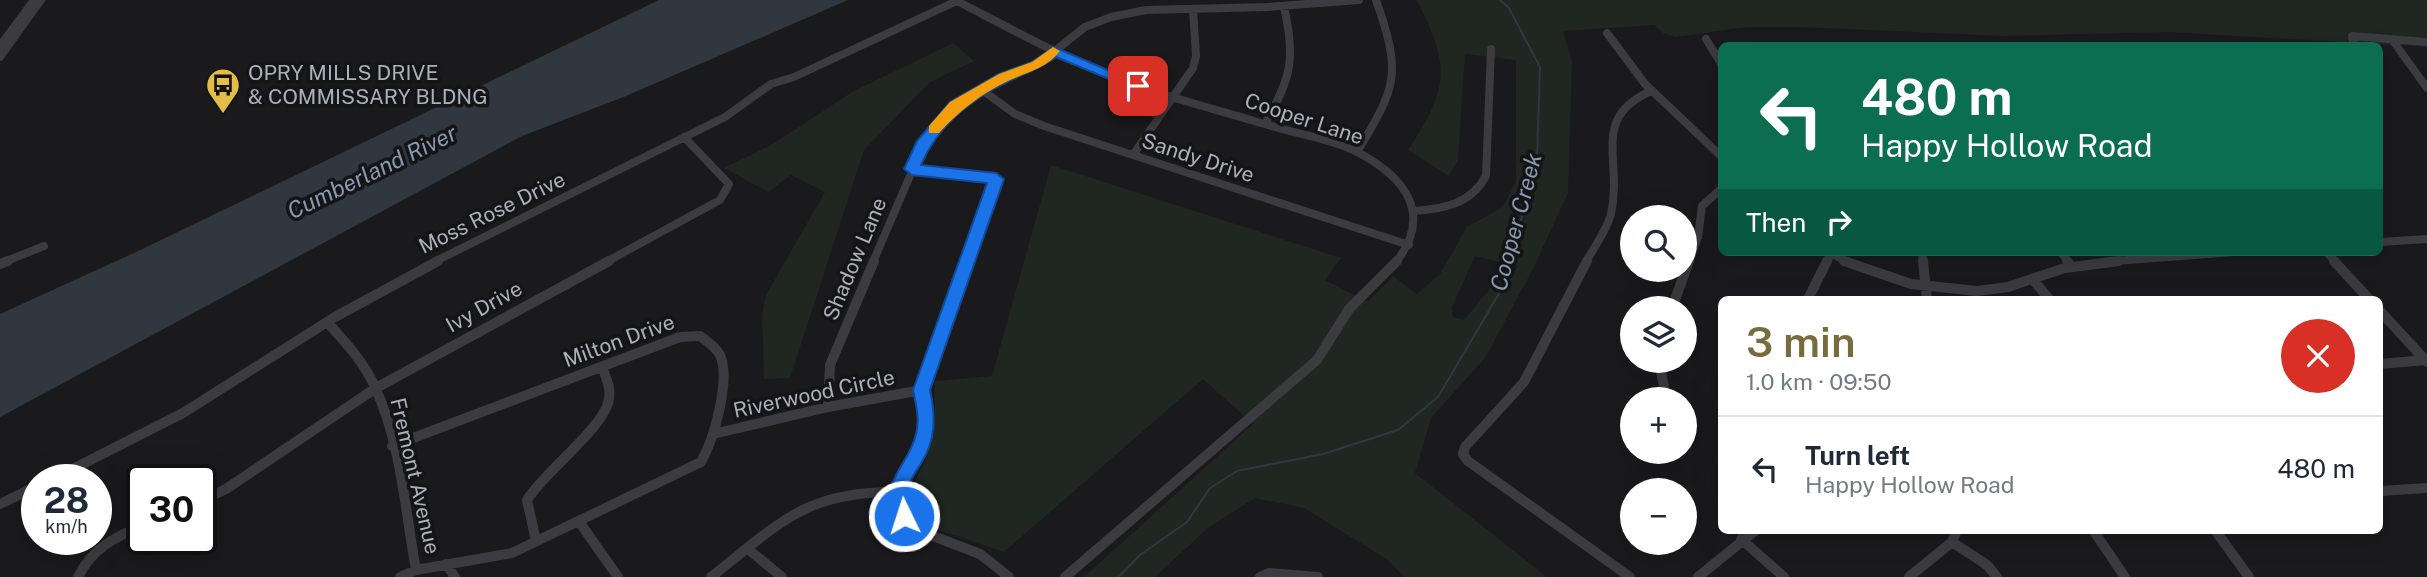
<!DOCTYPE html>
<meta charset="utf-8">
<style>
body{margin:0;font-family:"Public Sans",sans-serif;background:#f2f2f3;color:#1f2937;height:100vh;display:flex;flex-direction:column;font-size:26px;white-space:nowrap}
*{box-sizing:border-box;margin:0}
p{font-size:23px;color:#747a83}
.icon{flex:none;width:38px;height:38px;fill:none;stroke:currentColor;stroke-width:2;stroke-linecap:round;stroke-linejoin:round}
.map{position:relative;flex:1;overflow:hidden}
.sheet{position:absolute;left:1718px;top:296px;width:665px;height:238px;display:flex;flex-direction:column;background:#fff;border-radius:10px;box-shadow:0 7px 28px #0002}
.sheet>*{flex:none}
.hud{position:absolute;left:1718px;top:42px;width:665px;height:214px;border-radius:10px;box-shadow:0 7px 28px #0002;background:#0b6e4f;color:#fff;overflow:hidden}
.fabs{position:absolute;left:1620px;top:205px;display:grid;gap:14px}
.fabs a{display:grid;place-items:center;width:77px;height:77px;border-radius:50%;background:#fff;box-shadow:0 7px 28px #0002;font-size:35px}
.speed{position:absolute;left:21px;top:464px;display:flex;gap:14px;font-size:35px;font-weight:700;text-align:center}
.speed>*{display:grid;place-content:center;width:91px;height:91px;border-radius:50%;background:#fff;box-shadow:0 7px 28px #0002;line-height:1}
.speed small{font-size:18px;font-weight:400}
.speed .limit{border:4px solid #111;border-radius:10px;background:#fff;color:#111}
.pin{position:absolute;display:grid;place-items:center;width:60px;height:60px;color:#fff;margin:-30px;border-radius:14px;box-shadow:0 4px 10px #0006}
.me{position:absolute;width:77px;margin:-38px;rotate:356deg;stroke-linejoin:round;filter:drop-shadow(0 0 5px #0008)}
.turn{display:flex;align-items:center;gap:24px;height:147px;padding:0 28px;font-size:32px}
.turn .icon{width:91px;height:91px;stroke-width:2.5}
.turn b{display:block;font-size:49px;line-height:60px}
.then{display:flex;align-items:center;height:66px;padding:0 28px;background:#0003;gap:14px;font-size:26px}
.round{display:grid;place-items:center;flex:none;width:74px;height:74px;border-radius:37px;background:#f2f2f3}
.headline{display:flex;align-items:center;justify-content:space-between;height:119px;padding:0 28px}
h1{font-size:42px;font-weight:600;line-height:52px;color:#786c3f}
ul{padding:0;list-style:none}
li{display:flex;align-items:center;gap:21px;height:105px;padding:0 28px;border-top:2px solid #e0e1e3}
li div{flex:1}
li b{display:block;font-size:26px}
li em{font-style:normal}
.map>svg:first-child{display:block}
</style>
<div class="map">
<svg width="2427" height="577" viewBox="0 0 2427 577">
<rect width="100%" height="100%" fill="#1a1a1c"/>
<!-- green -->
<path fill="#202621" fill-rule="evenodd" d="M1416,0h1011v47l-259,-15 -166,4 -203,-9h-52l-71,10 -13,-4 -9,-8 -91,6 9,30 -4,132 -35,76 -48,89 -54,60 -16,55 132,104h-143l-16,-17 -84,-52 -49,-10 -46,29 -54,50h-71l169,-153 -50,-45 -199,173 -83,-28 -13,-23c5,-22 19,-38 24,-60 5,-20 1,-41 3,-60l57,-5 59,-211 290,93 -16,22 43,22 25,-26 24,18 23,-20 27,-47 36,-20 13,-26v-121l-51,-6 -7,106 -9,16 -41,-26c40,-60 44,-85 8,-150zM1475,256l43,10 -5,8 -17,2 -8,15 -24,29 -11,-3 -1,-10z
M953,43l21,18 -44,21 -66,68 -74,228 -26,1 -2,-64 4,-20 59,-103 -34,-17 -23,17 -44,-24 49,-24 79,-52z"/>
<!-- water -->
<path fill="#30373f" d="M659,0h189l-222,96 -104,40 -522,281v-103l134,-61z"/>
<g fill="none" stroke-linecap="round" stroke-linejoin="round">
<!-- stream -->
<path stroke="#30373f" stroke-width="2" d="M1119,577l21,-22 47,-33 23,-34 27,-17 86,-17 75,-24 40,-33 66,-112 33,-127 3,-91 -31,-59 -9,-8"/>
<!-- minor-far1 -->
<path stroke="#3b3b40" stroke-width="8" d="M957,1c60,31 119,64 183,86 42,14 85,25 128,38 29,9 64,14 91,28 47,25 74,62 37,109
M1607,33l38,51 77,73
M1706,39l16,26
M2393,41l34,47
M0,46l34,-46
M2354,46l-2,-10 75,6
M0,57l41,-57
M982,90l33,24 29,12 365,119
M1265,124c26,-46 31,-65 19,-117
M1357,152c40,-66 45,-78 19,-152
M1133,155l60,-87 3,-12 -3,-47
M912,169l84,10 -29,83
M1414,211c29,-2 57,-7 72,-35l5,-127
M2380,242l47,-3
M1829,252l18,10
M1922,252l1,10
M2061,252l7,10
M2326,252l10,10
M4,262l40,-16
M434,262l291,-145 46,-33 23,-7 165,-77
M606,262l114,-62 9,-16 -45,-47
M873,262l49,-114 25,-31 30,-23 64,-32 44,-35 26,-10 35,-7 122,-3 91,-7
M1586,262c8,-15 21,-32 25,-48 12,-55 -21,-96 40,-123
M1689,262l9,-25 4,-31 20,-18
M1826,262l6,-8
M2102,262l132,-10"/>
<!-- minor -->
<path stroke="#3b3b40" stroke-width="10" d="M967,261l-45,129 3,42 -22,48 -4,23 5,12 21,18 55,21 29,23
M1587,261l-63,121 -59,65 -2,7 5,7 162,116
M1844,261l67,23 66,7 31,-4 57,-19 54,-7
M1923,261l4,38
M2067,261l4,5
M2334,261l35,38
M0,264l8,-3
M2034,281l15,18
M1808,299l19,-38
M1672,308l17,-47
M2380,311l47,51
M327,322c18,20 37,40 48,65 26,56 30,123 41,183
M1659,360l7,38
M2380,364l45,-4
M828,407l2,-42 44,-104
M713,434l115,-27 94,-17
M392,446l288,-109 20,-1c7,5 16,11 20,19 11,25 -6,84 -19,107l-189,91 -96,17 -16,7
M51,480l132,-67 152,-96 103,-56
M2380,491l47,-3
M201,501l25,-12 150,-101 233,-127
M0,504l37,-18
M580,523l38,54
M2093,530l32,47
M2215,530l34,47
M1741,539l43,38
M536,541l-9,-41c18,-29 78,-73 82,-101 2,-12 -3,-21 -7,-32
M1952,542l35,23 10,12
M748,549l34,28
M446,564l9,13
M78,577c13,-27 36,-40 64,-51
M711,577c69,-54 94,-86 187,-85
M1065,577l252,-217 32,-51 48,-48
M1260,577l9,-4 49,4
M1698,577l58,-47
M1909,577l43,-35 5,-12"/>
</g>
<!-- route -->
<path fill="#1a73e8" stroke="#114b97" stroke-width="2" d="M1054,47l91,39 -7,4 -5,-1 -77,-32c-16,12 -31,16 -48,24 -38,19 -70,44 -87,84l75,8 8,6 -74,211c6,27 6,51 -10,75 -5,8 -10,14 -12,24 -2,11 7,21 2,32h-13c-20,-42 11,-52 19,-87 4,-15 0,-29 -3,-44l74,-207 -75,-8 -8,-6 13,-28 33,-39 49,-28 33,-12z"/>
<!-- slow -->
<path fill="#f59e0b" d="M1053,47l7,4c-14,18 -33,21 -52,30 -27,13 -49,30 -69,52h-10v-7l21,-24 49,-28 33,-12z"/>
<!-- icons -->
<defs>
<g id="bus-pin" transform="scale(1.75)"><path d="M0 17L-7.5 6A9.5 9.5 0 1 1 7.5 6Z" fill="#e4bd49" stroke="#151517"/><path d="M-5-6H5V4H4V6H2V4H-2V6H-4V4H-5ZM-3.5-4V0h7V-4ZM-3.5 1.2v1.5H-2V1.2ZM2 1.2v1.5H3.5V1.2Z" fill="#111"/></g>
</defs>
<g fill-rule="evenodd">
<use href="#bus-pin" x="223" y="85"/>
</g>
<g text-anchor="middle" stroke-width="7" stroke-linejoin="round" paint-order="stroke">
<!-- poi labels -->
<g font-size="21" fill="#adb0ba" stroke="#151517" text-anchor="start">
<text x="248" y="80">OPRY MILLS DRIVE<tspan x="248" dy="24">&amp; COMMISSARY BLDNG</tspan></text>
</g>
<!-- street labels -->
<g font-size="21" fill="#adb0ba" stroke="#151517">
<text transform="translate(1304 119) rotate(18)" y="7">Cooper Lane</text>
<text transform="translate(1198 158) rotate(18)" y="7">Sandy Drive</text>
<text transform="translate(492 213) rotate(-26)" y="7">Moss Rose Drive</text>
<text transform="translate(855 259) rotate(-67)" y="7">Shadow Lane</text>
<text transform="translate(484 307) rotate(-29)" y="7">Ivy Drive</text>
<text transform="translate(619 341) rotate(-20)" y="7">Milton Drive</text>
<text transform="translate(814 394) rotate(-12)" y="7">Riverwood Circle</text>
<text transform="translate(415 476) rotate(77)" y="7">Fremont Avenue</text>
</g>
<!-- water labels -->
<g font-size="23" font-style="italic" fill="#879ab2" stroke="#151517">
<text transform="translate(372 172) rotate(-26)" y="8">Cumberland River</text>
<text transform="translate(1516 222) rotate(-75)" y="8">Cooper Creek</text>
</g>
</g>
</svg>
<div class="fabs">
<a><svg class="icon" aria-label="search" viewBox="0 0 24 24"><circle cx="10" cy="10" r="6"/><path d="M15 15l6 6"/></svg></a>
<a><svg class="icon" aria-label="layers" viewBox="0 0 24 24"><path d="M12 4l9 5-9 5-9-5zM3 14l9 5 9-5"/></svg></a>
<a>+</a>
<a>−</a>
</div>
<div class="speed"><div>28<small>km/h</small></div><div class="limit">30</div></div>
<div class="pin" style="left:1138px;top:86px;background:#d93025"><svg class="icon" aria-label="arrive" viewBox="0 0 24 24"><path d="M6 21V4h12l-3 4 3 4H6"/></svg></div>
<svg class="me" style="left:904px;top:516px" viewBox="-20 -20 40 40"><circle r="17" fill="#1a73e8" stroke="#fff" stroke-width="3"/><path d="M0-11L8 9 0 5-8 9z" fill="#fff"/></svg>
<div class="hud">
<div class="turn"><svg class="icon" aria-label="left" viewBox="0 0 24 24"><path d="M17 20v-9H6M10 6l-5 5 5 5"/></svg><div><b>480 m</b>Happy Hollow Road</div></div>
<div class="then">Then<svg class="icon" aria-label="right" viewBox="0 0 24 24"><path d="M7 20v-9h11M14 6l5 5-5 5"/></svg></div>
</div>
<section class="sheet">
<div class="headline"><div><h1>3 min</h1><p>1.0 km · 09:50</p></div><a class="round" style="background:#d93025;color:#fff"><svg class="icon" aria-label="close" viewBox="0 0 24 24"><path d="M6 6l12 12M18 6L6 18"/></svg></a></div>
<ul>
<li><svg class="icon" aria-label="left" viewBox="0 0 24 24"><path d="M17 20v-9H6M10 6l-5 5 5 5"/></svg><div><b>Turn left</b><p>Happy Hollow Road</p></div><em>480 m</em></li>
</ul>
</section>
</div>
